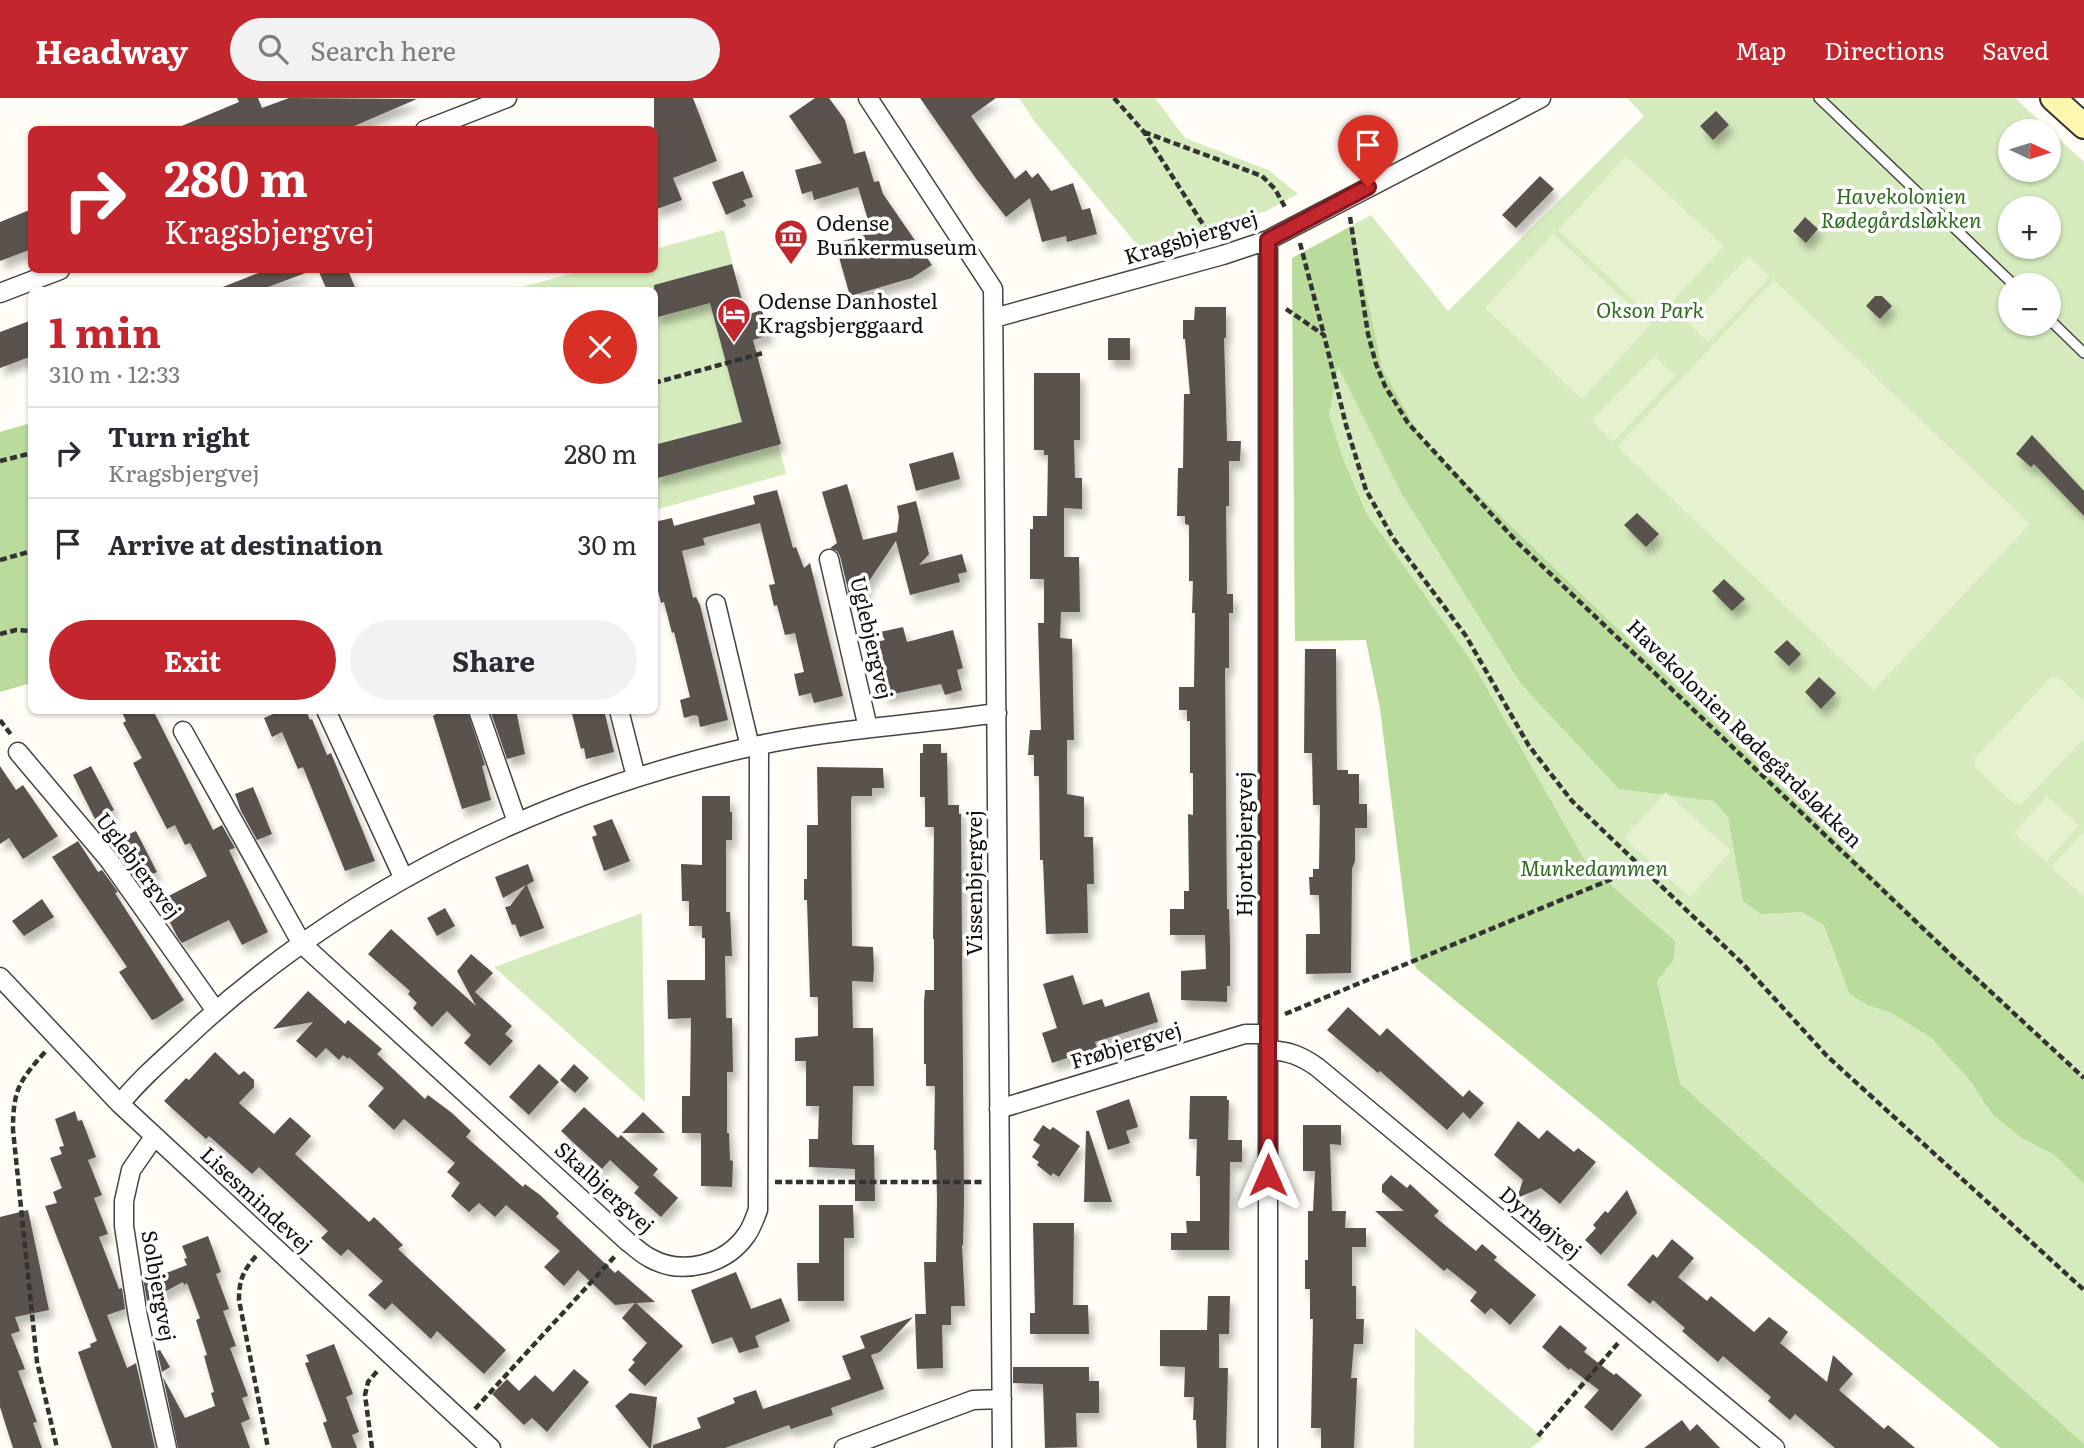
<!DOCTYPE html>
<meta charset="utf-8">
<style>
body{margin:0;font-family:Literata,serif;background:#f2f2f3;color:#2b2b33;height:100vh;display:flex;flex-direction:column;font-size:26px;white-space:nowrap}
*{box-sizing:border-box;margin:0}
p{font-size:23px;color:#7c7c81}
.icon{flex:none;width:38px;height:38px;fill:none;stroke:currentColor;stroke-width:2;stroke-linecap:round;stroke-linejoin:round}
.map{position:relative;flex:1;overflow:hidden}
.sheet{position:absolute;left:28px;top:189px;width:630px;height:427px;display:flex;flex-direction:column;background:#fff;border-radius:10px;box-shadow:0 2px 5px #0004}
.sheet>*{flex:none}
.hud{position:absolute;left:28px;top:28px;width:630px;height:147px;border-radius:10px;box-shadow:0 2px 5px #0004;background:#c4262e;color:#fff;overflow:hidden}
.needle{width:46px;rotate:94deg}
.buttons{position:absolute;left:1998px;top:21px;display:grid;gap:14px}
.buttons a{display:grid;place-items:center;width:63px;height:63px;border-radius:50%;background:#fff;box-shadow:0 2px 5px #0004;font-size:35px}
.pin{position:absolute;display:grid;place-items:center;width:60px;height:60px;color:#fff;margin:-72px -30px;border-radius:50% 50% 50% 0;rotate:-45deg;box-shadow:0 0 7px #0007}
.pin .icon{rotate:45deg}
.me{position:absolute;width:77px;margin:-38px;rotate:0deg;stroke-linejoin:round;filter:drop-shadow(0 0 5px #0008)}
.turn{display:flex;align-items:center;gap:24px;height:147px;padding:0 21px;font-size:32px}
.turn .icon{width:91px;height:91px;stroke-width:2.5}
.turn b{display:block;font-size:49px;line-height:60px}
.round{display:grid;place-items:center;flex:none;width:74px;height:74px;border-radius:37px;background:#f2f2f3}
.headline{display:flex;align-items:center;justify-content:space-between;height:119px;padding:0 21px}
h1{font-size:42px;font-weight:700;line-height:52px;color:#c4262e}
.button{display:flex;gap:14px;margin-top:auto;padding:14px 21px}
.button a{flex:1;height:80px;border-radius:42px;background:#c4262e;color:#fff;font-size:28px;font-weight:700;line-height:80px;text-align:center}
.button a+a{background:#f2f2f3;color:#2b2b33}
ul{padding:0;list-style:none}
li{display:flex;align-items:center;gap:21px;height:91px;padding:0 21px;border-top:2px solid #e1e1e2}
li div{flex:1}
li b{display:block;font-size:26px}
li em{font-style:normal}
header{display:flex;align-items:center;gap:42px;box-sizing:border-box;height:98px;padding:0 35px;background:#c4262e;color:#fff}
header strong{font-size:33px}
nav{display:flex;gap:38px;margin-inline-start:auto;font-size:24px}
.search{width:490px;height:63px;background:#f2f2f3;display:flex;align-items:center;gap:18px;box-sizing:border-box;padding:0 24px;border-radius:38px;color:#7c7c81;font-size:26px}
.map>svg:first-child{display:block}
</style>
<header>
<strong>Headway</strong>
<div class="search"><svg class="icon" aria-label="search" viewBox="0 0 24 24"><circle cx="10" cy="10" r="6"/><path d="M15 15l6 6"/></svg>Search here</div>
<nav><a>Map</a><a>Directions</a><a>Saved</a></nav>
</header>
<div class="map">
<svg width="2084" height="1350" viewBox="0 0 2084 1350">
<defs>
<filter id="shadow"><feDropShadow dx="4.5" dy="8" stdDeviation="3.5" flood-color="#0004"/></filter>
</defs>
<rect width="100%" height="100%" fill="#fffdf5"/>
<!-- green -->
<path fill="#d5ebbd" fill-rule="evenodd" d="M1019,0h136l30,40 83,32 30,24 -32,17 -127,36 -104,-125z
M1627,0h388l69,64v1286h-84l-583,-479 -6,-12 -31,-249 -14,-68 -71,1 -3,-383 79,-43 77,96 196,-195zM2011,33h38v39h-38zM2011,110h38v39h-38zM2011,187h38v39h-38z
M724,132l62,244 -131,36 -1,-220h-143l73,-20h70l1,-21z
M642,815l3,189 -151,-135z
M1415,1230l120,103 9,7 -13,10h-117z"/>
<!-- forest -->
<path fill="#b9dc9c" d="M1352,128l30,142 40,72 662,640v104l-29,-29 -33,-17 -29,-23 -24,-36 -39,-42 -40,-25 -23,-7 -18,-12 -25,-68 -22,-13 -41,2 -18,-13 -15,-84 -14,-16 -95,-12 -98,-105 -119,-190 -64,-128 -9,49 15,46 22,52 104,146 117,205 88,77 -1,18 -17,22 23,103 404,360v4h-84l-583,-479 -6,-12 -31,-249 -14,-68 -71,1 -3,-383z
M31,325v260l-31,9v-260z"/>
<!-- pitch -->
<path fill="#e6f2cf" d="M1626,58l98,90 -69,74 -97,-90z
M1553,136l98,90 -69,75 -97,-91z
M1749,158l21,21 -62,65 -22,-21z
M1774,182l256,244 -156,166 -257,-243z
M1654,258l22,20 -63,66 -22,-21z
M2051,579h8l25,24v38l-63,65h-7l-39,-37v-9z
M1666,694l65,59 -41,46 -66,-59z
M2047,698l32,29 -33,37 -32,-29z
M2084,733v64l-1,1 -32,-29z"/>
<!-- building -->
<path fill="#5a524d" filter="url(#shadow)" d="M237,0h21l4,10 27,-10 128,1 -72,31h-173l67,-28z
M654,0h39l24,63 -44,17 9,22 -28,10z
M815,0h14l16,22 9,34 11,-3 9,31 5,-1 4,13 49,71 -20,13 -62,18 -15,-53 37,-10 -14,-46 -44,13 -2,-9 -10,3 -7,-24 27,-7 -33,-47z
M920,0h76l-25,18 44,63 11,-9 6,8 6,-5 13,18 22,-8 9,27 8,-2 7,26 -30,8 -1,-6 -24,6 -12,-44 -24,19 -29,-37z
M1716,13l13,14 -16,15 -13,-14z
M743,73l10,26 -10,3 3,6 -20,9 -14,-33z
M1540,78l14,13 -38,39 -14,-13z
M32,111v40l-32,12v-39z
M1805,119l13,12 -12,14 -13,-12z
M732,166l14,51 16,-5 7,25 -16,5 28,104 -127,35v-34l88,-23 -32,-119 -56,15v-33z
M266,172l45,1 -51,19h-45z
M318,172h30l8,20h-29z
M1875,198h7l10,10 -12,13 -14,-13z
M1195,209h31v31h-2l3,103h14l-1,20h-11v45h-3l1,88h6v19h-4v55h-4l2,241h2l1,35v42h-3v16l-46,-2v-29l25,-2 -1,-34h-35v-26h14v-18h5l-1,-77 5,1v-42h-3v-52h-3v-11h-8v-23h15l1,-74h-3l1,-32h-4v-56l-4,-1v-8h-8l1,-48h5l1,-74h6l-5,-55h-2v-19h11z
M32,222v36l-32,12v-36z
M1108,240h22v22h-22z
M1034,275h46v67h-6l1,38h7v31l-18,-1v49h15l1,55h-19l-1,26 12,1 2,101h-7v54l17,3v40h9l1,47h-7l1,49 -42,1 -3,-74h-3l-1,-84h-5v-21h-6l2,-25h11l-3,-107h6v-44h-14v-50h3v-13h14l1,-61h-4v-5h-10z
M2032,337l52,56v25l-50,-52 -3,3 -15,-13z
M953,354l7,27 -44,12 -7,-27z
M847,386l16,56 34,-8 2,-15 -2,-11 19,-5 13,53 -10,11 43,-11 5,18 -9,2 2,8 -50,13 -14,-54 -31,46 2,8 -15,12 -12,-51 -3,-5 -7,-3 7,-5 -15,-51z
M777,392l16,58 3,-1 8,21 6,-5 33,133 -29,7 -3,-10 -12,3 -5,-22 10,-2 -9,-39 -10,2 -8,-30 -3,1 -5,-21 6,-1 -15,-61 -57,15 2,7 -23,6 11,47 3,-1 4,8 28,115 -28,7 -2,-11 -4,-1 -10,3 -4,-18 10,-3 -16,-65 -2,1 -8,-31 -3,1 -7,-28v-53l18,-4 2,8 81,-22 -2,-8z
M1637,415l22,21 -13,13 -22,-22z
M1724,481l21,20 -13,12 -20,-20z
M903,529l4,15 46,-12 10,38 -6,2 5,20 -17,5 -4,-11 -57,12 -10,-43 4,-1 -3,-10 10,-2 -5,-8z
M1787,542l14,14 -12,12 -15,-14z
M1305,551h31l1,121h11v4h11v30h8v24h-12v33l-3,8 -1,104 -45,1v-40h14l-1,-39h-9l-1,-18h4v-8h6l1,-64h-7l-1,-52h-8z
M1819,579l17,16 -15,16 -16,-17z
M121,612h32l60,120 9,-5 13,23 -6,2 39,82 -26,13 -13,-25 -47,23 -4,-5 -19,-37 48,-25 -17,-33 -5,2 -10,-20 -8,4 -34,-66 9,-5 -19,-35 3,-2z
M282,612h24l4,10 2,-1 15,36 4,-2 44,108 -30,10 -42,-104 -5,2 -16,-37 -10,5 -8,-19z
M435,612h32l18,55 -3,1 9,34 -29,9 -29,-93 3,-2z
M490,612h26l9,44 -18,5z
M571,612h33l10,42 -28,7 -2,-11 -3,1z
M923,646h18v9h6l1,52h11v9h2l3,388 -1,43h-1l3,61h-14v19h-9l1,43 -26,1 -2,-55h11l-2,-52h12l1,-62 -1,-50h-2l1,-64h-9v-22h-2v-62l1,-12h9v-51h-1l1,-112h-9v-30h-5v-44h3z
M0,668l16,24 7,-5 35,51 -35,23 -14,-21 -9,6z
M91,668l23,44 -19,9 -22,-44z
M817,669l66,1 1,20h-12v8h-20l-1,4 1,146 21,1 1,22 -1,13 -21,-1 1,47h20l1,58h-21l-1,56 1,3h21l1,56h-20v-32l-46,-2v-28h9l1,-33h-13v-45h-11v-23l23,-2v-39h-8l-3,-97h-3v-21h3v-54h11z
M253,689l19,47 -15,6 -16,-29 -6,-17z
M702,698h28v16h2v28h-6v72h4l2,44h-7l1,62h6l1,54h-6v61h2l1,27 3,1 -1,26 -31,-1v-53h-19v-37h8l1,-78 -23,1 -1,-39h38v-42h-3v-12h-13v-25h-7l-1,-37 21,1z
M612,721l18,42 -26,10 -12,-34 5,-2 -4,-9z
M136,733l21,41 -19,9 -17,-24 4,-3 -7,-15z
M78,743l20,31 4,-2 16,22 -3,1 69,107 -27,18 -5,2 -33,-48 8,-5 -75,-110z
M528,766l6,17 -7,4 17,43 -24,9 -5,-13 -3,1 -7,-18 5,-1 16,-21 -23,13 -8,-21z
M42,801l12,18 -30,19 -12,-15z
M445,810l10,18 -18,10 -10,-18z
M391,831l85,77 -19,-35 14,-17 22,19 -18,19 37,34 -7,8 8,7 -23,25 -26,-23 7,-8 -24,-24 -15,16 -19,-19 4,-5 -9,-9 2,-3 -42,-37z
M1073,877l10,30 19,-6 3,8 44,-15 9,30 -63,20 2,6 -45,15 -10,-30 15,-5 -14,-44z
M308,893l37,33 3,-4 34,29 -5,5 48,45 3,-4 24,18 19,18 -5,6 57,50 2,-3 15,11 19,18 -3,4 59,56 3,-3 37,32 -19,1 47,43 -38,40 -17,-16 7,-8 -3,-2 15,-17 -25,-25 13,-15 -20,2 -37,-35 -14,16 -20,-19 16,-16 -54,-46 -11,12 -16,-14 -10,9 -18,-16 9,-13 -13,-11 8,-9 -51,-44 -10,11 -26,-24 16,-18 -35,-31 -1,2 -5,-4 -4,5 -13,-12 -10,10 -20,-17 17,-19 -40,7z
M1348,909l32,29 7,-8 76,69 6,-7 15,13 -14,16 -7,-7 -16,18 -67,-59 -2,2 -51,-43z
M215,954l24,23 5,-4 10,9v7l-15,16 35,31 16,-17 8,7 13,12 -16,18 74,68 5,-5 29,28 -5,4 108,101 -22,24 -47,-43 -6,8 -39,-36 -7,7 -17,-15 15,-14 -35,-32 -7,7 -20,-18 7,-7 -69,-64 -7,7 -43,-38 -3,3 -42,-38 22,-23 3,2z
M539,966l20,18 -30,33 -20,-18z
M574,966l15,14 -14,15 -15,-13z
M1190,998h37v4h2l-1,40h14v22h-12l-1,88h-58v-17h16l-1,-12h14v-45h-4l1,-37h-8z
M1129,1001l9,28 -12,4 4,12 -22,7 -12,-39z
M584,1009l34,31 3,-3 37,34 -5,6 25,23 -17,19 -27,-24 5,-6 -29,-27 -8,9 -41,-38z
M75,1013l3,10 4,-1 14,37 -8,3 14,35 -8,3 14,36 -9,3 20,52 3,-1 3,21 -18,6 20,53 9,-5 19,85h-43l-34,-96 13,-5 -1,-3 7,-3 -52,-135 12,-3 -4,-11 9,-4 -12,-30 12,-4 -3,-7 5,-1 -9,-27z
M643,1014l22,21h-43z
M1518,1023l21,18 8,-9 27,22 4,-4 18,14 -36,42 -19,-16 -24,10 6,-18 -29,-25z
M1043,1027l7,5 3,-3 27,19 -21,31 -6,-4 -2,3 -14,-11 2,-3 -7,-5 8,-12 -7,-5z
M1303,1027h38v20l-11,-1 2,67h14l-1,17h21v19h-14v39h4v33h8l-1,25h-9l-3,34h6l-3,70h-33v-20h-10l2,-109h-3v-30h-5v-29h3v-49h5l2,-40h-12z
M1086,1033h3l23,71h-28z
M1391,1077l16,13 3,-4 29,27 -5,5 42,35 6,-7 15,13 -3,3 42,35 -26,30 -19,-17 -6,6 -15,-13 7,-9 -30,-24 -3,3 -69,-60h29l-22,-19v-7z
M1627,1092l10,23 -36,42 -16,-15 11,-12 -3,-3 12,-14 3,2z
M819,1107h34l1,33h-10v63h-46l-1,-38h22z
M28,1112l21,100 -34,7 5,14 -9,3 14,35 -7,2 19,51 -4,1 9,25h-29l-13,-41v-190z
M1033,1125h41l-1,82h15l1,29h-59v-21h5z
M208,1138l13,36 -5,2 13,35 -6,2 13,35 -6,2 18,48 -6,2 8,21 -9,4 9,25h-72l-15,-71 22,41 30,-12 -4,-13 3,-1 -10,-36 3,-1 -11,-35 4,-2 -13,-35 -3,2 -1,-3 -36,19 -4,-23 6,-3 2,4 36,-14 -3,-6 3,-1 -5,-12z
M1672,1141l22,19 -16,19 29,24 4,-5 43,36 15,-15 19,15 -8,11 47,39 6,-27 20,19 -14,16 45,39 4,-4 27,23h-80l-40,-34 -5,6 -22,-19 3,-4 -48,-41 -5,6 -36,-31 3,-3 -32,-28 -3,4 -23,-19 26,-31 4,4z
M736,1174l15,37 30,-11 9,23 -35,15 4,11 -20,6 -7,-16 -20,7 -21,-54z
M1208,1198h22l-1,38h-10v34h9l-2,80h-29l-1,-28h-3l1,-23h-10l1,-30 -25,-1v-36h47z
M913,1219l-33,35 -9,3 13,34 -53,19 2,7 -42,14 -2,-4 -64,23h-72v-3l48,-17 -4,-10 38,-15 -2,-5 23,-8 7,19 88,-30 -9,-23 23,-8 -5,-12z
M1560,1227l27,23 -3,4 30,23 2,-2 26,22 -30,36 -28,-24 15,-17 -29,-22 -1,2 -27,-23z
M334,1246l19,50 -7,3 13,35 -7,3 5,13h-25l-9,-25 4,-2 -22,-58 4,-1 -3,-7z
M160,1252l10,17 -8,5 -5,-21z
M1013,1269h76v14h10v32h-23l1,34 -32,1 -2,-64 -30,-1z
M574,1271l15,13 -42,50 -15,-14 -8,7 -32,-31 15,-15 12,12 16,-16 18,17z
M630,1295l27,4 -6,51h-2l-34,-42z
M1682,1322l8,11 7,-7 23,24h-76z"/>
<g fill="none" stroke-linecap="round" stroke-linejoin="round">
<!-- lane casing -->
<g stroke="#444" stroke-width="12">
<path id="lane" d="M1819,0l195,187
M2049,221l35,34"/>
</g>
<!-- street casing -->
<g stroke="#444" stroke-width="21">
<path id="street" d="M868,0l125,191 9,1159
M425,32l82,-32
M0,195l60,-23
M994,220l229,-63 45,-15 273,-142
M829,461l39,169
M716,506l34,143
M326,612l78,169
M478,612l39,112
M619,612l17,67
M183,633l119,213 326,298c7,5 14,12 22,16 32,18 76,7 97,-24 5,-7 8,-17 11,-24l1,-465
M18,654l91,108 107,151
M0,879l120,127 371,344
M1268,952c20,1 32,5 49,17l458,381
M120,1006c23,-29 52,-52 79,-78 155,-140 348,-234 551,-279 82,-18 165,-22 247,-34
M999,1011l246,-75h23
M154,1039l-23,33 -7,31v25l14,91 29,131
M844,1350l129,-48 29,-1
M1268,1350v-1208"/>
</g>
<!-- secondary casing -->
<g stroke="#333" stroke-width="28">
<path id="secondary" d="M2053,0l31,28"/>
</g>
<!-- path -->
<path stroke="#333" stroke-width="4.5" stroke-dasharray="7 3.5" stroke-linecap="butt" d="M1114,0l30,34 69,108
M1144,34l118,44 13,13 11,20
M1350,119l18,117 8,30 9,22 23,37 110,120 433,412 133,123
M1300,145l24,92
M1286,211l38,26 22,90 20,65 27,48 73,98 63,110 43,55 171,163 84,92 257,234
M654,285l109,-30
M0,363l32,-8
M0,462l32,-9
M0,536l16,-4 16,1
M0,622l12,16
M1285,916l356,-147
M45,954c-26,29 -32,38 -32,78l24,232 20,86
M775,1084h208
M256,1158c-13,15 -17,24 -17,44l29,148
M475,1311l141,-154
M1538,1338l81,-94
M372,1350l-7,-53 3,-13 11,-13"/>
<!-- lane -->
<use href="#lane" stroke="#fff" stroke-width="9"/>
<!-- street -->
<use href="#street" stroke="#fff" stroke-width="18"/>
<!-- secondary -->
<use href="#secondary" stroke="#fff6b0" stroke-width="24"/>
</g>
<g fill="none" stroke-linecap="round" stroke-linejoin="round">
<!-- route casing -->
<g stroke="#7f191e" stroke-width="18">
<path id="route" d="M1268,1077v-935l100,-53"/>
</g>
<!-- route -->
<use href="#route" stroke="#c4262e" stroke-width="12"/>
</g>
<!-- icons -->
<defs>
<g id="museum-pin" transform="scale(1.75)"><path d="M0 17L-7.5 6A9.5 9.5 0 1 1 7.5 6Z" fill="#c4262e" stroke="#fff"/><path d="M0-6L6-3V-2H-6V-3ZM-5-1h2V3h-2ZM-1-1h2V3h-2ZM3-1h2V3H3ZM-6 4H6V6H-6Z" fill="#fff"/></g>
<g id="hotel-pin" transform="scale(1.75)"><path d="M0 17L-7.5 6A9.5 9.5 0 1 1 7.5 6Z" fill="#c4262e" stroke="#fff"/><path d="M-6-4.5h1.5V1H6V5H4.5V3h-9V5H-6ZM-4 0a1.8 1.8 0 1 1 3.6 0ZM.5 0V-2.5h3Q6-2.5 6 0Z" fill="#fff"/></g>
</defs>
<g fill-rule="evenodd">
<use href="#museum-pin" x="791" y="138"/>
<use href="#hotel-pin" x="734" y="216"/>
</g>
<g text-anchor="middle" stroke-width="7" stroke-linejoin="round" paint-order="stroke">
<!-- park labels -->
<g font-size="21" font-style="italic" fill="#2f6b1f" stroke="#fff">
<text x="1901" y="106">Havekolonien<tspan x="1901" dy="24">Rødegårdsløkken</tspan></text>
<text x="1650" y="220">Okson Park</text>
<text x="1594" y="778">Munkedammen</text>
</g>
<!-- poi labels -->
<g font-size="21" fill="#111" stroke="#fff" text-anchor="start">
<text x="816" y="133">Odense<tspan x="816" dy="24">Bunkermuseum</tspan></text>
<text x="758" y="211">Odense Danhostel<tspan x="758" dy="24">Kragsbjerggaard</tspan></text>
</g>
<!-- street labels -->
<g font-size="21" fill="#111" stroke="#fff">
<text transform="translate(1191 140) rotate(-17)" y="7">Kragsbjergvej</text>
<text transform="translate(871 540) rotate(77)" y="7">Uglebjergvej</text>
<text transform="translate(1744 636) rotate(44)" y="7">Havekolonien Rødegårdsløkken</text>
<text transform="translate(1245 746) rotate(-90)" y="7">Hjortebjergvej</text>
<text transform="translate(138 768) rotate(53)" y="7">Uglebjergvej</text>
<text transform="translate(975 785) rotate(-90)" y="7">Vissenbjergvej</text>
<text transform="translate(1126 948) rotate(-17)" y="7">Frøbjergvej</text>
<text transform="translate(604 1090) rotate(42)" y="7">Skalbjergvej</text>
<text transform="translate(256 1102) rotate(43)" y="7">Lisesmindevej</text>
<text transform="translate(1540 1125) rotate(40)" y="7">Dyrhøjvej</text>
<text transform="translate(158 1188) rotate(80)" y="7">Solbjergvej</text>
</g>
</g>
</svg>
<div class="buttons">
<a><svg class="needle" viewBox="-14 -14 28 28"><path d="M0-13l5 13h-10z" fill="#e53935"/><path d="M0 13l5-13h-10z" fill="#7c7c81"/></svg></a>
<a>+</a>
<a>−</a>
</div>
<div class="pin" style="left:1368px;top:89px;background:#d93025"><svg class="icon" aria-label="arrive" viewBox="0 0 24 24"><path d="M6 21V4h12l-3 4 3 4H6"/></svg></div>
<svg class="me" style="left:1268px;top:1077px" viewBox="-20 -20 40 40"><path d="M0-17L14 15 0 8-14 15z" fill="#c4262e" stroke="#fff" stroke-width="4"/></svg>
<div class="hud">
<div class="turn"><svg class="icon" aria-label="right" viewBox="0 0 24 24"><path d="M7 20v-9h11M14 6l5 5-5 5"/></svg><div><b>280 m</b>Kragsbjergvej</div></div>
</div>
<section class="sheet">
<div class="headline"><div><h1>1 min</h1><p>310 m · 12:33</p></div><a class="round" style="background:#d93025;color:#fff"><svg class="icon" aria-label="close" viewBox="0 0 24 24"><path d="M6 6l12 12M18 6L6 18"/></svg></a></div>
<ul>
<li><svg class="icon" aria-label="right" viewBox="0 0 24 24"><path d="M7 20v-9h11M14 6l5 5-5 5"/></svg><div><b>Turn right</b><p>Kragsbjergvej</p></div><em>280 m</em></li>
<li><svg class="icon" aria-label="arrive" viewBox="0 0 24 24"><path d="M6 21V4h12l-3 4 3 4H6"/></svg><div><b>Arrive at destination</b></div><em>30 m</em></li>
</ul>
<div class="button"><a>Exit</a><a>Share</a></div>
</section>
</div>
